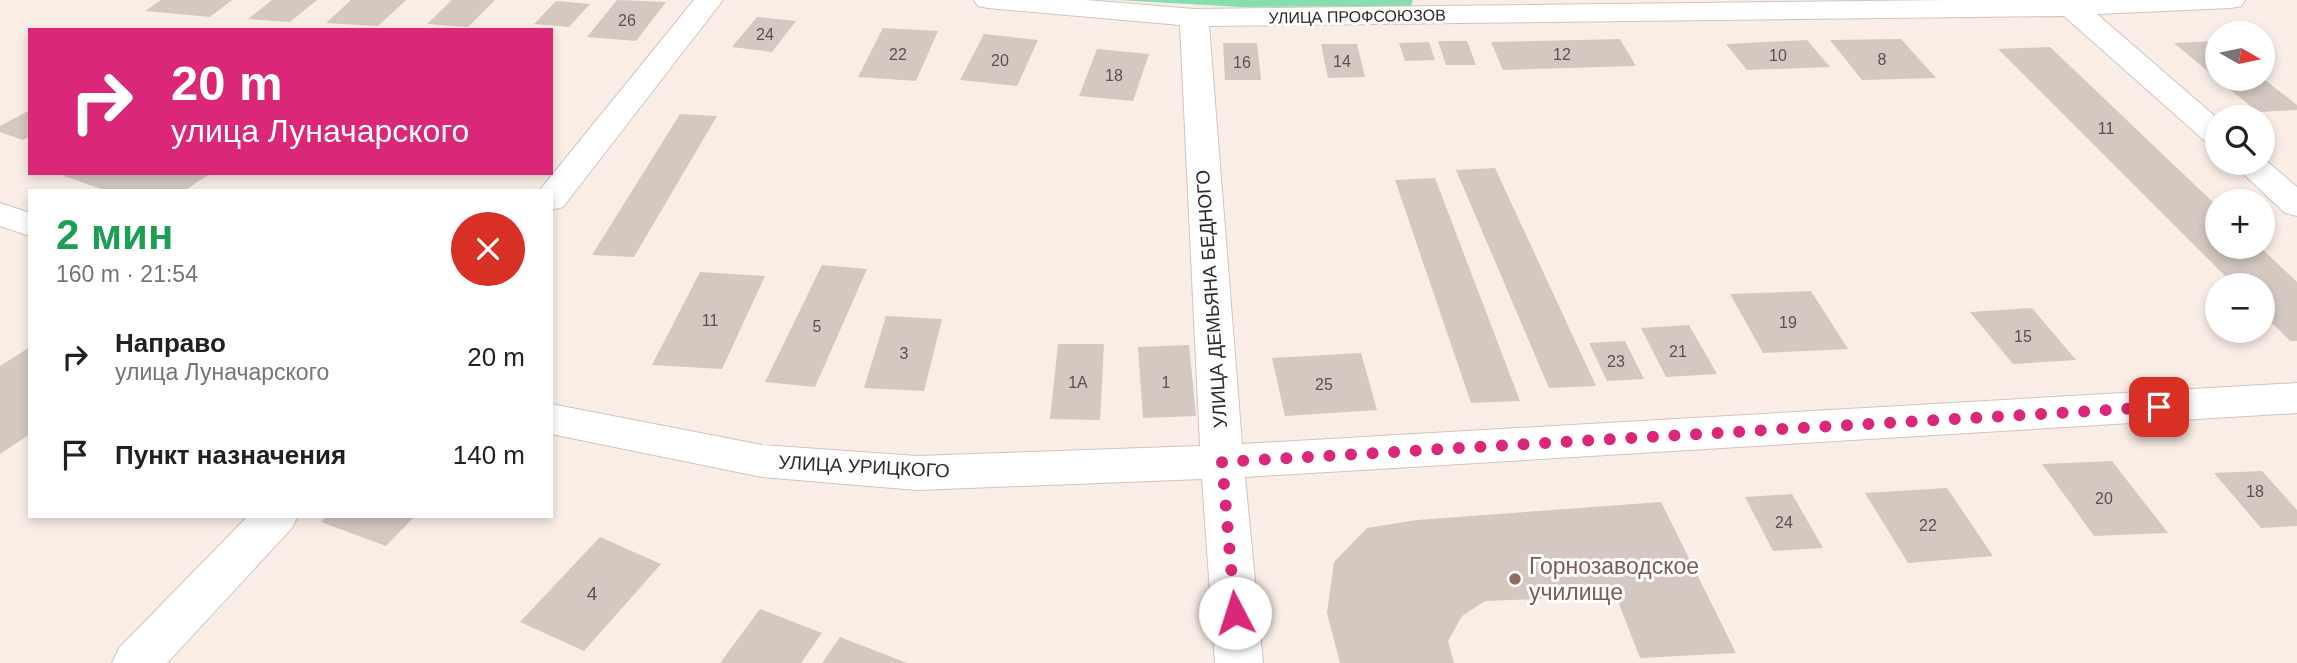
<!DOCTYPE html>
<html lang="ru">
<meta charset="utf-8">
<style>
body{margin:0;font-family:Helvetica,sans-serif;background:#f2f2f2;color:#202124;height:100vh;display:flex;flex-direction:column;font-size:26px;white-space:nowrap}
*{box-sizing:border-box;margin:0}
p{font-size:23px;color:#757577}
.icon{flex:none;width:38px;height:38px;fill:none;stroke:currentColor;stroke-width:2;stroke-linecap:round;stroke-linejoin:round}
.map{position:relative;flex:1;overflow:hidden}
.drawer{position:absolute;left:28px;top:189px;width:525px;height:329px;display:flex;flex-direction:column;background:#fff;border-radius:0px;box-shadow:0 4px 10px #0003}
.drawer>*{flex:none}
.hud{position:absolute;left:28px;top:28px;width:525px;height:147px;border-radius:0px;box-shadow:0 4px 10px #0003;background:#db2777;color:#fff;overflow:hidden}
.needle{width:46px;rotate:99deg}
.controls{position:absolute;left:2205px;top:21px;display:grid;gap:14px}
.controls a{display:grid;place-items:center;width:70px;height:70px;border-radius:50%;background:#fff;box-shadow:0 4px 10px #0003;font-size:35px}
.pin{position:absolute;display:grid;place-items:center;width:60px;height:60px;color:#fff;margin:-30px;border-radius:14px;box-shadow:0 4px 10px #0006}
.me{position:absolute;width:77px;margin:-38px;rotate:355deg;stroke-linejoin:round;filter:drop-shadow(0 0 5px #0008)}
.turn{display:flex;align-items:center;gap:24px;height:147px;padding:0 28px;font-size:32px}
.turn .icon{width:91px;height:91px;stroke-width:2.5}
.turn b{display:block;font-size:49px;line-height:60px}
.round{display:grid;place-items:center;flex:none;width:74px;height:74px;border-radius:37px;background:#f2f2f2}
.overview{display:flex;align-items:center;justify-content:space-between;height:119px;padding:0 28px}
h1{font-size:42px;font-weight:600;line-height:52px;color:#1e9e55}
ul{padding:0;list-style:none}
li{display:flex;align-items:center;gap:21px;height:98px;padding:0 28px}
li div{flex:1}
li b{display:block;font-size:26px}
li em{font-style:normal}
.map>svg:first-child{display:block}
</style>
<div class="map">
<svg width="2297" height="663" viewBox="0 0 2297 663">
<rect width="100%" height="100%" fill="#faede6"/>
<!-- green -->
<path fill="#86ddad" d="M1117,0h296l-2,6 -169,1z"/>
<!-- building -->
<path fill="#d4c8c0" d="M161,0h71l-22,17 -65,-6z
M272,0h45l-27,22 -42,-3z
M351,0h55l-28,26 -52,-3z
M452,0h43l-27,27 -41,-3z
M617,0l49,2 -30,39 -49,-4z
M556,1l34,3 -21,23 -35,-3z
M757,17l39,4 -24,31 -40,-5z
M883,28l55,3 -22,50 -58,-4z
M984,34l54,6 -21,46 -57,-6z
M1620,39l16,27 -133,4 -12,-28z
M1901,39l35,39 -74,2 -32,-40z
M1807,40l23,27 -83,3 -21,-26z
M1438,41h29l9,24h-30z
M2217,41v38l-43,-36z
M1429,42l6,18 -30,1 -6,-18z
M1223,43h34l4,37h-36z
M1321,44h36l8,33 -37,1z
M2050,47l167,159v41h43l37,35v59h-7l-27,-27v-29h-29l-236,-236z
M1097,49l52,5 -16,47 -54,-5z
M2217,79h47l33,26v5l-39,2z
M30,110v26l-7,4 -23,-8v-6z
M680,114l37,2 -83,141 -42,-2z
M1495,168l101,218 -47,2 -93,-218z
M68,173h143l-27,18h-77l-43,-15z
M1435,178l85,223 -49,2 -76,-223z
M822,265l45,4 -52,118 -50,-5z
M700,272l65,4 -43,93 -70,-4z
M1811,291l37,58 -85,4 -33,-59z
M2032,308l44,52 -63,4 -43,-52z
M886,316l56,3 -18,72 -60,-3z
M1689,325l28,49 -51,3 -25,-49z
M1625,341l19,38 -37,2 -18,-38z
M1058,344h46l-4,76 -50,-1z
M1189,345l7,71 -53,2 -5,-71z
M30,347v87l-30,20v-88z
M1361,353l16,57 -92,6 -13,-58z
M2112,461l56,72 -74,3 -52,-72z
M2262,471l35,39v16l-36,2 -47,-55z
M1947,488l46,68 -85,7 -43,-70z
M1792,494l31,54 -50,3 -28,-54z
M1661,502l75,151 -96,5 -24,-62 -131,5 -23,15 -14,25 6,22h-114l-13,-50 7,-51 33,-34 50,-8z
M327,516h88l-29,30 -65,-24z
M600,537l61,27 -77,87 -64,-29z
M760,609l62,24 -21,30h-81z
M840,637l67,26h-85z"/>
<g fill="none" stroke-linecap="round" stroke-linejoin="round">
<!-- minor casing -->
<g stroke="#d0c4bd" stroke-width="2">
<path id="minor" d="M694,0h29l-160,207 -12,3v-19h-12z
M974,0h112l108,9 755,-9h296l-4,6 -10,2 -134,6 120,104v27l-11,-3 -142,-126 -855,10 33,418 1055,-61v30l-1052,64 18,186h-48l-13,-184 -285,11 -155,-13 -211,-43v-30l211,41 155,11 283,-10 -20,-421 -192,-17 -10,-2z
M2263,158l34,29v29l-12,-3 -53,-50h31z
M0,203l30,10v23l-30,-10z
M248,516h50l-6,12 -125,135h-55l7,-15z"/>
</g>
<!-- minor -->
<use href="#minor" fill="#fff" fill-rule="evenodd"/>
</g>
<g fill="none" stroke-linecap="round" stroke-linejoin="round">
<!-- route -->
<path stroke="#db2777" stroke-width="12" stroke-dasharray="0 21.6" d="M1235,613l-13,-151 937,-55"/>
</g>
<!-- markers -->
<circle fill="#8d6e63" stroke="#fdfdfd" stroke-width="2.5" cx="1515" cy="579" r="7"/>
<g text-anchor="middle" stroke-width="6" stroke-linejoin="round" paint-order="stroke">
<!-- far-street labels -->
<g font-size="16" fill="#2f2b28" stroke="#fdfdfd">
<text transform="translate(1357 16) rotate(-1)" y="6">УЛИЦА ПРОФСОЮЗОВ</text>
</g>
<!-- number labels -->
<g font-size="16" fill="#58524e">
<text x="627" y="26">26</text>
<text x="765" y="40">24</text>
<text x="898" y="60">22</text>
<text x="1562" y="60">12</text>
<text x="1778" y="61">10</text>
<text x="1882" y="65">8</text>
<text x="1000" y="66">20</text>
<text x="1342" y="67">14</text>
<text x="1242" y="68">16</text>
<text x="1114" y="81">18</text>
<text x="2106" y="134">11</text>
<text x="710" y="326">11</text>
<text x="1788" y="328">19</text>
<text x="817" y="332">5</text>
<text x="2023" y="342">15</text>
<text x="1678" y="357">21</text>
<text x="904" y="359">3</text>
<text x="1616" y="367">23</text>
<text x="1078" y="388">1А</text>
<text x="1166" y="388">1</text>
<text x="1324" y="390">25</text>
<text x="2255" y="497">18</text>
<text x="2104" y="504">20</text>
<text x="1784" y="528">24</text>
<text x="1928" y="531">22</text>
</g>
<!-- street labels -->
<g font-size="19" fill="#2f2b28" stroke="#fdfdfd">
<text transform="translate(1211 299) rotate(-94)" y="7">УЛИЦА ДЕМЬЯНА БЕДНОГО</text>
<text transform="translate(864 466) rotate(3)" y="7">УЛИЦА УРИЦКОГО</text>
</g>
<!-- near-number labels -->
<g font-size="19" fill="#58524e">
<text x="592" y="600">4</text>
</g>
<!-- near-education labels -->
<g font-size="23" fill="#785e54" stroke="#fdfdfd" text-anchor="start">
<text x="1529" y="574">Горнозаводское<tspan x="1529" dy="26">училище</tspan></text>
</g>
</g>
</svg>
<div class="controls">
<a><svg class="needle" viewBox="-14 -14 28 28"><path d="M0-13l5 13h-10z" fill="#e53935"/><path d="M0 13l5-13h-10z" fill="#757577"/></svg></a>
<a><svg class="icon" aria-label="search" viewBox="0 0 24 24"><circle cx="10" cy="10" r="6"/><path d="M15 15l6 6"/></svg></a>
<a>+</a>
<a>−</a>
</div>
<div class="pin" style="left:2159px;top:407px;background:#d93025"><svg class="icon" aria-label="arrive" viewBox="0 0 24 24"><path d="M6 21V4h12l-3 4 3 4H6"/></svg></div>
<svg class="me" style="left:1235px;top:613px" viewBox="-20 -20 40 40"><circle r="19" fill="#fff"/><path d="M0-13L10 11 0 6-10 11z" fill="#db2777"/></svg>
<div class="hud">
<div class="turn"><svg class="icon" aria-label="right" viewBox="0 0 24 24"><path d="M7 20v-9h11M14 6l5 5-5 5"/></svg><div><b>20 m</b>улица Луначарского</div></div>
</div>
<section class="drawer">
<div class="overview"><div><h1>2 мин</h1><p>160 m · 21:54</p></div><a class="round" style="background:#d93025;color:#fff"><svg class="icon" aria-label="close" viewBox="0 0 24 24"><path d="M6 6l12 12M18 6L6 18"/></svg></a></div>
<ul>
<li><svg class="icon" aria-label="right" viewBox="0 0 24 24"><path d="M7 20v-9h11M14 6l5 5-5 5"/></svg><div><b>Направо</b><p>улица Луначарского</p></div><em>20 m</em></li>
<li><svg class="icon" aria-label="arrive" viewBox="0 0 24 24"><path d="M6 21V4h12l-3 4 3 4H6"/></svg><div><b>Пункт назначения</b></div><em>140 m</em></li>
</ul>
</section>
</div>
